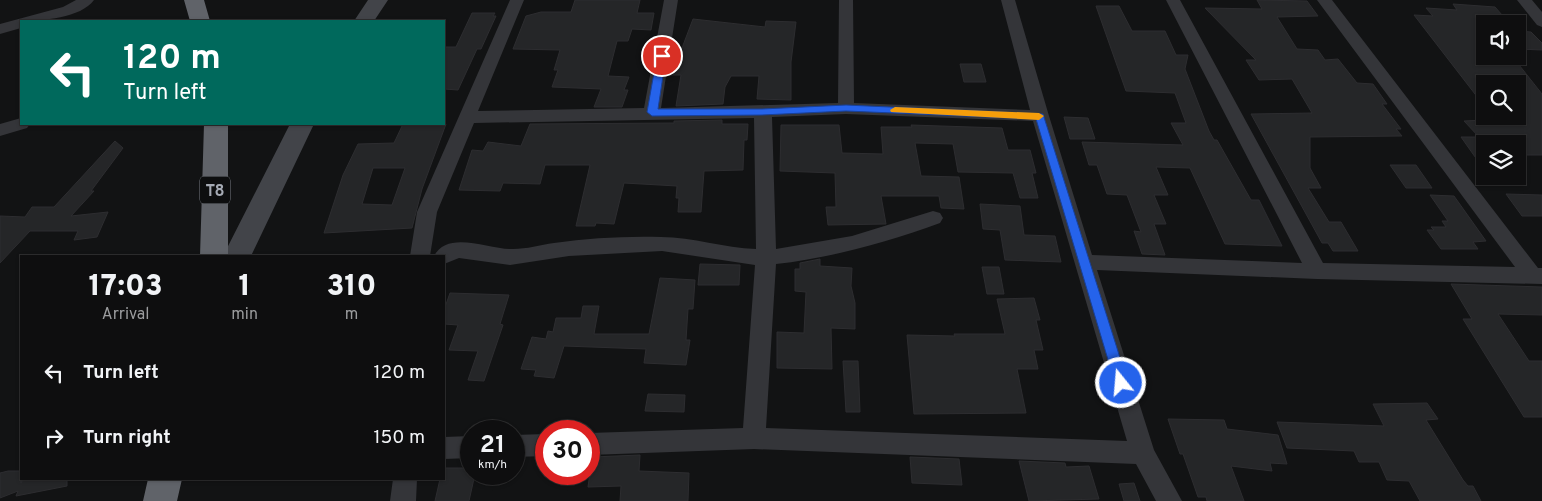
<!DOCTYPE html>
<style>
body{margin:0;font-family:Overpass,sans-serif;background:#171718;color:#f1f3f6;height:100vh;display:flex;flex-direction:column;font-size:19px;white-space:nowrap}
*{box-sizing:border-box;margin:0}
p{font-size:16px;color:#9b9c9e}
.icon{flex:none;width:28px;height:28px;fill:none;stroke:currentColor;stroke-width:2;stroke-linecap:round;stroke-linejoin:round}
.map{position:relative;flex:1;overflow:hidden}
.drawer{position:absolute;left:20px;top:255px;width:425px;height:225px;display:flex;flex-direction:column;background:#0e0e0f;border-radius:0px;box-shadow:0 1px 4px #0004,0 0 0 1px #2e2e2f}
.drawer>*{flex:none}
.banner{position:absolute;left:20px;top:20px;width:425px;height:105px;border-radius:0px;box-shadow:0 1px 4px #0004,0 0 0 1px #2e2e2f;background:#00695c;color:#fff;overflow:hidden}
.tools{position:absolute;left:1476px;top:15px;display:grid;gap:10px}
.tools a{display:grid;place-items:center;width:50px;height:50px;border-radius:0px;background:#0e0e0f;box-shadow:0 1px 4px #0004,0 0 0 1px #2e2e2f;font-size:25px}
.speed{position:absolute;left:460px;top:420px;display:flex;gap:10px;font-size:25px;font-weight:700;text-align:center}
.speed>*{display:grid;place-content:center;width:65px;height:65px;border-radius:50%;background:#0e0e0f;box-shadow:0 1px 4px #0004,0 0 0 1px #2e2e2f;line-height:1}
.speed small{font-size:12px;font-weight:400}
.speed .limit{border:8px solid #d22;background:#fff;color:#111}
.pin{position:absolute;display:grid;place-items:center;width:42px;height:42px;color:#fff;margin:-21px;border:2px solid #fff;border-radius:50%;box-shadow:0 1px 5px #0007}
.me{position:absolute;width:55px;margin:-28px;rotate:343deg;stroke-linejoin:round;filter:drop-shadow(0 0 4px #0008)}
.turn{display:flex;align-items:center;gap:18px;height:105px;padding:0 20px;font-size:22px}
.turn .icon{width:65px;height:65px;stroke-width:2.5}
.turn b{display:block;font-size:35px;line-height:42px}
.eta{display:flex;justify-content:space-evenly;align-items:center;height:85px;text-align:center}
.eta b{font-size:30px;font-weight:800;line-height:35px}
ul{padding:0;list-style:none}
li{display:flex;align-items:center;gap:15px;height:65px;padding:0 20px}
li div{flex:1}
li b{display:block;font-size:19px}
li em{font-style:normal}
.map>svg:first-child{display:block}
</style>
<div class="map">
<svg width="1542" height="501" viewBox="0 0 1542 501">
<rect width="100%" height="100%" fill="#121314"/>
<!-- building -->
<path fill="#252628" stroke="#2d2d30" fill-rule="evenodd" d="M575,0h65l-3,13h17l-3,17 -19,-1 -4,12h-11l-9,35 21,1 -5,13h4l-6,17h-28l7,-18 -49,-2 6,-17h-4l6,-20 -47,-1 13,-33 15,-4h30z
M1257,0l50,1 11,15 -41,1 20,32 21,1 7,10 13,-1 19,24 16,1 14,20h-5l19,25h-5l6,7 -92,1v31l11,20h-13l21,34h12l17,29h-25l-5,-8h-6l-71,-129 61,-1 -20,-34 -33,1 -13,-20h10l-51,-52 57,1z
M1453,4l42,3 15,17h-25v32h27l30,38v61h-24v-11h-33v27l-24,-34h18l-15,-16 21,-1 -4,-4h37v-32h-33v23l-71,-92 19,1 -7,-8 31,2z
M1096,6h23l13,25h33l11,24h12l-3,14 24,62 5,9h3l34,60h8l23,46 -57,-2 -35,-76 -34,-1 12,28h-14l12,29h-12l11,31 -23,-1 -8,-23 7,1 -14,-37 -20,-1 -10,-29h-8l-7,-23 101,3 -12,-22h15l-11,-30 -49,-2z
M472,13h23l-2,3h3l-15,33h-4l-19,41 -14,-1v-42h12z
M693,19l72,8 1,-6 30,1 -5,40v38l-34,-1 2,-23h-28l-6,11 -2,17 -47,2 5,-31h-11l5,-27h7z
M1518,31l13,1 11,11v7l-24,-1z
M960,64h21l5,18h-22z
M1064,117l24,1 7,21h-25z
M722,120v4h26l-1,16h-3l-1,30 -39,1 -3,41h-23l1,-14h-3l1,-12 -53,-3 -10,41 -18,-1 -1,3h-19l14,-61h-45l-5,19 -37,-1 -3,8 -41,-1 13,-40 11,1 5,-9 33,4 9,-22 144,-1v-2z
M403,124h43l-24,65 -10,39 -88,5 19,-58 15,-31 36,-1zM373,168h32l-13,37 -30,-1z
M781,125h58l3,28 41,1 -2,-27h31l-1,-2 91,3 6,22h22l6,23h-4l6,25h-18l-7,-25 -55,-1 -5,-28 -38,-1 6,33 38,1 5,32 -23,-1 -2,-12h-58l5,28 -58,1 -2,-18h10l-1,-34 -55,-2z
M115,141l8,7 -32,43h3l-23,25 37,-4 -11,25 -23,3 4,-9h-48l-30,32v-47l25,1 7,-10h22z
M1390,165h26l16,23h-26z
M1506,194l36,1v21h-20z
M1430,195l24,1 32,45 -13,1 5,7h-37l-14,-19h7l-3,-3h15l-4,-6h6z
M980,204l40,2 4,29 31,1 6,26 -56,-2 -5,-30 -17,-1z
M820,259v7l32,2 -1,18 4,17v26l-24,-1 1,41 -55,-1v-36l27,1 2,-41 -11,-1v-22h5v-6z
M700,264l40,1 -1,20h-41z
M982,267h17l5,27h-17z
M660,278l35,2 -2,29h-5l-2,31h4l-4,25 -42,-2 2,-14 -82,-3 -10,32 -20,-2 2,-6 -15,-1 11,-32 14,2 2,-8 5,1 3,-14h25l2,-12h16l-5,28h55z
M1451,284l91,3v28l-44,-1 31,47h13v56h-18l-61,-98h9z
M450,293l59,2 -9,29 3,1 -19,56 -16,-1 10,-29 -29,-1 9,-25 -14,-1v-14z
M1034,298l6,22h-4l7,30h-9l4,19h-21l9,44 -112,1 -7,-79 48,1 -1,-2h51l-8,-35z
M843,361h15l2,51h-14z
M648,394l37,1 -1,17 -39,-1z
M1427,403l11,16 -12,1 37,60 5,6h5l8,15h-61l-11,-20 -22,-1 -8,-18h-20l-5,-11 -67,-3 -10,-26 107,4 -11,-22z
M1168,419l56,1 3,9 51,6 9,29 -17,-1 2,8 -41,-5 13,35h-37l-1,-4h-8l-15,-43h-3z
M640,455l-1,16 50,2 -1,28h-68l1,-15 -33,1 4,-30z
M910,457l49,2 3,26 -50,-2z
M1019,461l46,2 1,4 23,-1 10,33 -70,2z
M444,468h27v6h4l-6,27h-34l5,-22h4z
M8,471h13v12l2,-4h44v7l-51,10 2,-5 -18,7v-25z
M1134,483l6,18h-16l-5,-17z"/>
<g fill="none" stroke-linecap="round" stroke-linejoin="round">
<!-- street -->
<path fill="#343539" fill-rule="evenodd" d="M76,0h18c-13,18 -52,21 -73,21v7l-21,6v-10l63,-17z
M510,0h14l-46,111 166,-3 20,-108h14l-17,108 177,-5 1,-103h14l1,103 176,7 -29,-110h14l34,116 43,139 210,8 -136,-263h14l143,263 192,4 -198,-267h15l206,268h4v16l-225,-5 -220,-9 57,180 28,51h-26l-20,-37 -382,-15 -165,6v-22l154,-5 12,-163 -93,-14 -93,5 -59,9 -51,-7 -15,6v-8h-10c14,-27 56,-6 79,-7 14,0 27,-4 41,-6 35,-5 72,-7 107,-6 32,0 63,11 95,12l-2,-131 -280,5 -37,89 -7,44h-20l7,-44zM846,114l187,7 94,320 -361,-13 10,-164c56,-6 111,-22 164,-41l3,-5 -3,-5 -7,-2 -81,25 -76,13 -4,-132z
M1517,0h15l10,12v15l-5,-2z
M21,118v6h9l-3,4 -27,8v-12z
M546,434v22l-32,1v-22z
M471,436v22l-27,1v-22z
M393,479h24l-1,22h-26z"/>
<!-- secondary -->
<path fill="#424449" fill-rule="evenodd" d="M368,0h20l-14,21h-20z
M290,124h24l-63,132h-28z"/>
<!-- highway -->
<path fill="#606369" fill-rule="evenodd" d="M184,0h20l6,21h-20z
M204,124h24v132h-28z
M148,479h34l-5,22h-34z"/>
</g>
<!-- route -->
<path fill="#2563eb" stroke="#184099" d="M662,53l4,3 -8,53h104l84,-4 197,9 85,269 -2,4 -5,2 -6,-6 -79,-264 -190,-8 -84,4 -110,1 -5,-4 10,-56z"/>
<!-- slow -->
<path fill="#f59e0b" d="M895,107l144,6 5,3 -5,4 -148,-8 -1,-2z"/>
<g text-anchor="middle" stroke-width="5" stroke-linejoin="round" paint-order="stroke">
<!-- shield labels -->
<rect fill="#0d0e0f" stroke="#777b82" stroke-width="1" x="200" y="176.5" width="30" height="27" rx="4"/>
<g font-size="16" font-weight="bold" fill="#a5aab4">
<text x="215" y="196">T8</text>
</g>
</g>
</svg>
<div class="tools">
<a><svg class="icon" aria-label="sound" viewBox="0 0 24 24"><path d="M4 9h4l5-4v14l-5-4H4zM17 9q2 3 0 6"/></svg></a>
<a><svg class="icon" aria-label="search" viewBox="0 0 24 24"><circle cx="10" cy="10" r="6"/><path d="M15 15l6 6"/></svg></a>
<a><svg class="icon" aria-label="layers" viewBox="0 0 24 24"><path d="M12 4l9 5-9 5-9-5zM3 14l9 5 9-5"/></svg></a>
</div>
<div class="speed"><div>21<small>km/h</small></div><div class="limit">30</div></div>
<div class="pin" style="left:662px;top:56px;background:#d93025"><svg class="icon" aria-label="arrive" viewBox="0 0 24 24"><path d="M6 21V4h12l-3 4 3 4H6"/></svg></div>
<svg class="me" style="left:1121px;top:383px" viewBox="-20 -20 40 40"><circle r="17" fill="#2563eb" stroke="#fff" stroke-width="3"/><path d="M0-11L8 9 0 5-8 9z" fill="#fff"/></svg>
<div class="banner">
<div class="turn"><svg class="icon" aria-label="left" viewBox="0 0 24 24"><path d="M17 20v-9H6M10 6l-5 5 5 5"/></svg><div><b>120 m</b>Turn left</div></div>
</div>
<section class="drawer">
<div class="eta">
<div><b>17:03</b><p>Arrival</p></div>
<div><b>1</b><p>min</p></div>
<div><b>310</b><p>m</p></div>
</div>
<ul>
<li><svg class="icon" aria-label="left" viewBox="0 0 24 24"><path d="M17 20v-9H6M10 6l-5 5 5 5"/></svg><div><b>Turn left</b></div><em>120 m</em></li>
<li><svg class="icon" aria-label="right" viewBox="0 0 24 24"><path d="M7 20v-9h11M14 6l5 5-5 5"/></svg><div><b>Turn right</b></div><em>150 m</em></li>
</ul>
</section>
</div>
